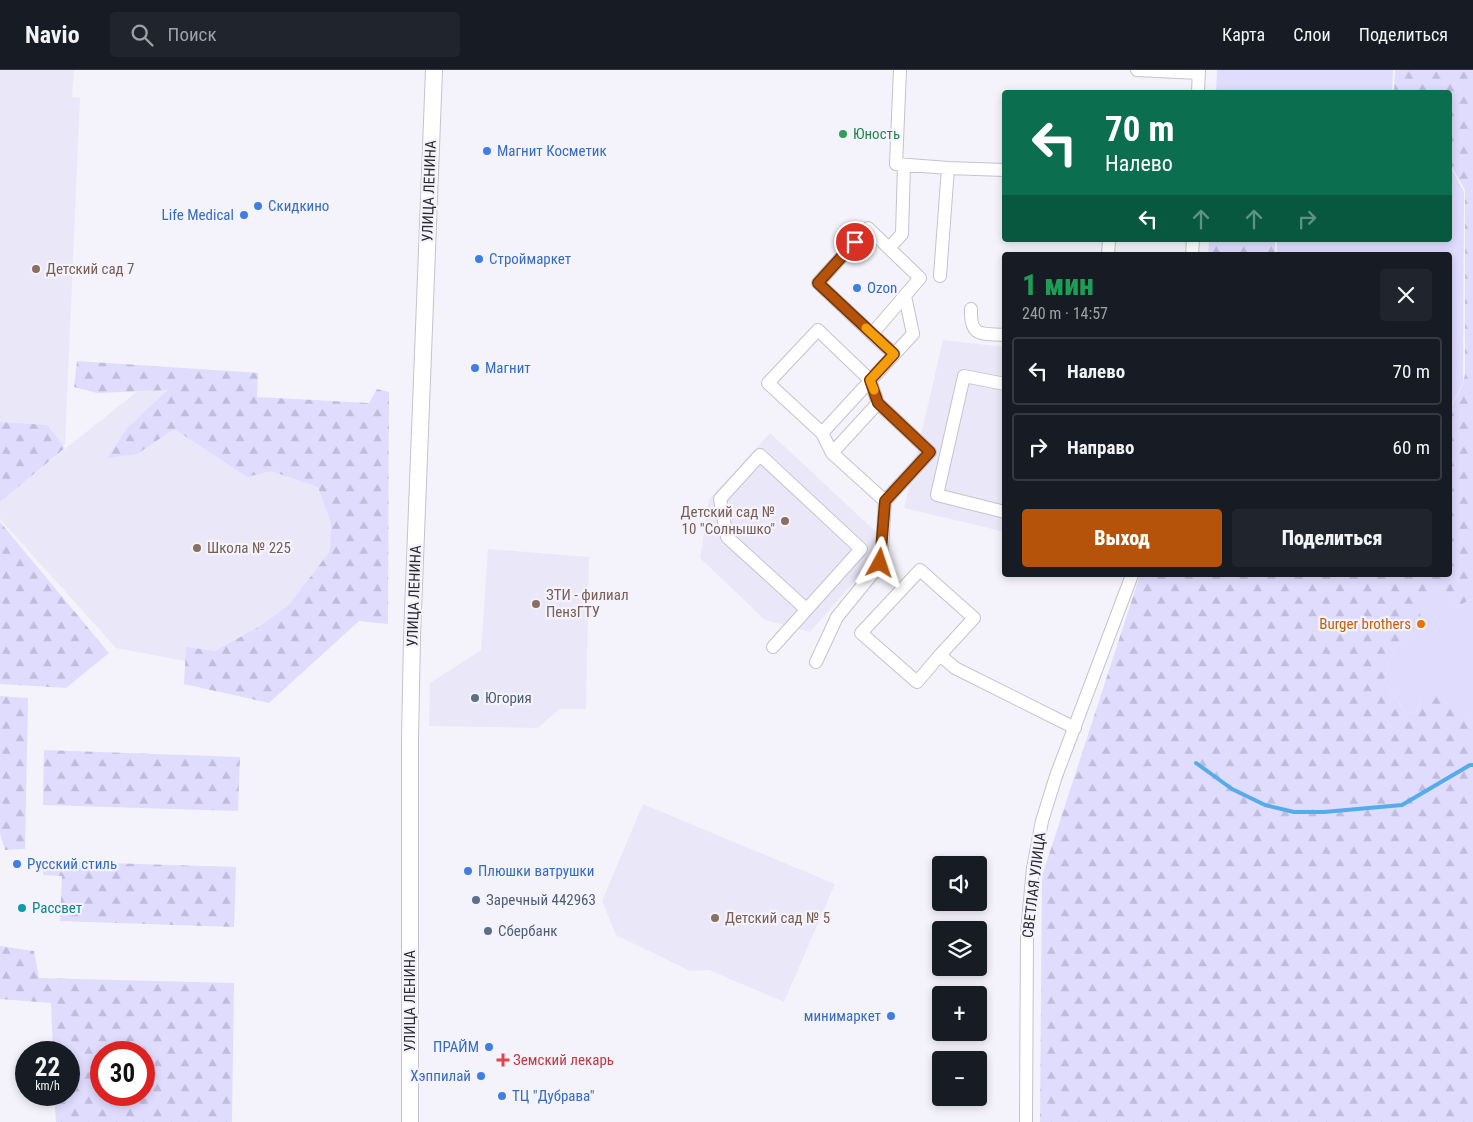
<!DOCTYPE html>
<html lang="ru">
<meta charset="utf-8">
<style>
body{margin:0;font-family:"Roboto Condensed",sans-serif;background:#20242c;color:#f1f3f6;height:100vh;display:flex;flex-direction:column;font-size:19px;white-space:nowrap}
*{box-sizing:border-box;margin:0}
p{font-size:16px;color:#9ea1a6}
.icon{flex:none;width:28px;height:28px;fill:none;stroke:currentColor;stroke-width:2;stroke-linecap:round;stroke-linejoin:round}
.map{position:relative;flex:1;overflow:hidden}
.side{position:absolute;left:1002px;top:182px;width:450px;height:325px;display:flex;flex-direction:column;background:#171b24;border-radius:5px;box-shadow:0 2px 8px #0003}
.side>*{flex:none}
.top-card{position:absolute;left:1002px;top:20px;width:450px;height:152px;border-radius:5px;box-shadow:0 2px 8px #0003;background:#0b6e4f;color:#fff;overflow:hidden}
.fabs{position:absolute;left:932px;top:786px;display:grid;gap:10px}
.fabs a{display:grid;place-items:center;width:55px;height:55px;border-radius:5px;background:#171b24;box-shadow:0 2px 8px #0003;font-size:25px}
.speed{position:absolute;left:15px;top:971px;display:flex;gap:10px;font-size:25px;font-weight:700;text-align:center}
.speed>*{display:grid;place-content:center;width:65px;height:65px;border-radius:50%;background:#171b24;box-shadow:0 2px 8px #0003;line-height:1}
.speed small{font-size:12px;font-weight:400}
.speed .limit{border:8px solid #d22;background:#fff;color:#111}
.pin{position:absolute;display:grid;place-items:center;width:42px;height:42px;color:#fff;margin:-21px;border:2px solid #fff;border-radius:50%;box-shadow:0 1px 5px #0007}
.me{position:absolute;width:55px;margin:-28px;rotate:5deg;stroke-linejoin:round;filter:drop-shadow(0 0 4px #0008)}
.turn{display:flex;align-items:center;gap:18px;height:105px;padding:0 20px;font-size:22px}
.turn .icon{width:65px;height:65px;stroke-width:2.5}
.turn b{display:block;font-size:35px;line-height:42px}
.lanes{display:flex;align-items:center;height:48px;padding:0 20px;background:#0003;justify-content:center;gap:25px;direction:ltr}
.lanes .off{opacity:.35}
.round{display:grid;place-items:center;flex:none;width:52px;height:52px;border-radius:5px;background:#20242c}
.overview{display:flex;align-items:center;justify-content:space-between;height:85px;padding:0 20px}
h1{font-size:30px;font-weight:800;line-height:38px;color:#1e9e55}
.primary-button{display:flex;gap:10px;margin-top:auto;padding:10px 20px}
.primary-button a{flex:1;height:58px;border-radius:5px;background:#b45309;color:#fff;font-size:20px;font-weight:800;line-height:58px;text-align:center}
.primary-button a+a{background:#20242c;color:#f1f3f6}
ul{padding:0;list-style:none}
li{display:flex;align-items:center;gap:15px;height:68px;margin:0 10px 8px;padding:0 10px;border:2px solid #363941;border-radius:5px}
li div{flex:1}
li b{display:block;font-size:19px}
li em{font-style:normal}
header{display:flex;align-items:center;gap:30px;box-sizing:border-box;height:70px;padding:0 25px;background:#171b24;border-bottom:1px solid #363941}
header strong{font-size:24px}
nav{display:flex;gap:28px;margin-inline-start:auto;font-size:18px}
.search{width:350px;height:45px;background:#20242c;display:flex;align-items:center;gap:12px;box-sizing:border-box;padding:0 18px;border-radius:5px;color:#9ea1a6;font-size:19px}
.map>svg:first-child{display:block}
</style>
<header>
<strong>Navio</strong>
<div class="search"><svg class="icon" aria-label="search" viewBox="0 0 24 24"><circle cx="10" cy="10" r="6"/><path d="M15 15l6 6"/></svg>Поиск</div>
<nav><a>Карта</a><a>Слои</a><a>Поделиться</a></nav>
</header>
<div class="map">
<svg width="1473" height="1052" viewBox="0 0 1473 1052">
<defs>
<pattern id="forest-firs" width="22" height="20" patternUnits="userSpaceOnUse" patternTransform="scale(1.25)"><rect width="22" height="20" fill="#e0dcfe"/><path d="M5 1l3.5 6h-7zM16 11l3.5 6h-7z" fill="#c0bdda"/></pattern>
</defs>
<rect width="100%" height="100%" fill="#f4f3fb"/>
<!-- built -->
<path fill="#eae8f8" d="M0,0h74l-2,27 8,1 -15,347 -65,-5z
M943,270l62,7v185l-101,-24z
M159,304l77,34 134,11 -3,158 -125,95 -126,-24 -116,-129v-18z
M770,363l118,110 -78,89 -45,-12 -65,-62 9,-59z
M488,479l101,8 -3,152h-27l-21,19 -109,-2 1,-43 51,-33z
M643,734l192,80 -51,118 -75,-32 -19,1 -74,-36 -14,-34z"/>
<!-- grass -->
<path fill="#e0dcfe" d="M1217,0h176l-1,22h-176z
M1450,96l14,26 -1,191 -13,25v-153h-173v-15h173z
M1442,515l15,22 16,-9v124l-53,-23 -4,13 -9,2 -23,-32c5,-28 14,-42 37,-58l-9,-21z"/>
<!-- forest -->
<path fill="url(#forest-firs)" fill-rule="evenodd" d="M1395,0h78v528l-16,9 -15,-21 -29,17 7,8 1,13c-23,16 -32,30 -37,58l23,32 9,-2 4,-13 8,-9h14l12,11 -1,11 20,10v400h-433l2,-246 98,-301h310v-166l13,-25 2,-10v-184l-15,-26v-72h-56z
M1209,170h66v15h-67z
M77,291l181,12 -1,24 112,6 8,-14 12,3 -1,232 -29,-3 -90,82 -85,-19 2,-37 29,4 45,-25 29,-21 41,-54 1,-28 -13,-36 -47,-16 -24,6 -73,-48 -37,25 -30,4 20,-30 41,-38 -71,3 -23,-6z
M0,352l47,3 18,23 -65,54z
M0,452l109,131 -43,35 -66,-4z
M0,626l28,2 -3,151 -20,1 -5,-16z
M44,680l196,7 -2,54 -195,-6z
M44,791l192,6 -2,60 -174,-6 2,-45 -19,-1z
M0,876l34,5 5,27 195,5 -2,139h-176l-2,-27h15v-43h-16l-2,-49 -51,-4zM144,982v43h-43v-43z"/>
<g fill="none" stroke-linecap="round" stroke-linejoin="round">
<!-- stream -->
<path stroke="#54acea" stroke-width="4" d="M1196,693l36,26 33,16 29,7h30l78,-7 68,-40h3"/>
<!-- minor casing -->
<g stroke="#c4c3cb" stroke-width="14">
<path id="minor" d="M900,0l-4,94 52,4
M1137,0l62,3
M1198,22l1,-22
M868,158l52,50 -48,56 -54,-51z
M889,178l13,-14 2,-69
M1108,185l1,-15
M1192,185l1,-15
M940,206l8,-108 57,2
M971,239c-1,29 10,24 34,26
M872,264l22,20
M1005,314l-41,-8 -27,119 68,17
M822,363l91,-99 -8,-38
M832,383l46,-50
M773,577l88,-98 -101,-94 -40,44 7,38 79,72
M940,585l34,-37 -54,-48 -59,63 56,49 23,-27 15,13 120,60
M816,592l21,-45 44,-54 4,-62 45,-49 -52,-49 -8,-23 -52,-50 -50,53 54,50 10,20 53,48
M1026,1052l1,-190 6,-64 9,-47 14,-45 76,-201"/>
</g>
<!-- major casing -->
<g stroke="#c4c3cb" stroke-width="18">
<path id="major" d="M410,1052v-383l2,-102 22,-567"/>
</g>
<!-- minor -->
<use href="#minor" stroke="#fff" stroke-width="12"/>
<!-- major -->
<use href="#major" stroke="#fff" stroke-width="16"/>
</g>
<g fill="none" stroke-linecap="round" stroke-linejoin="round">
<!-- route casing -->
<g stroke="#753606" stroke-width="12">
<path id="route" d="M855,172l-37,41 76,71 -24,26 8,23 52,49 -45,49 -5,62"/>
</g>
<!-- route -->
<use href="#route" stroke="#b45309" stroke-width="9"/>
<!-- slow -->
<path stroke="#f59e0b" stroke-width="9" d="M866,258l28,26 -24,26 4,10"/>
</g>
<!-- markers -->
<circle fill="#2e9e5b" stroke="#f4f3fb" stroke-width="2" cx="843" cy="64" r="5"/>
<g fill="#3f7fe0" stroke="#f4f3fb" stroke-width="2">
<circle cx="487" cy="81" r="5"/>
<circle cx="258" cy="136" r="5"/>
<circle cx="244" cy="145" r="5"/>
<circle cx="479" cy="189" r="5"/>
<circle cx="857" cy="218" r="5"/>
<circle cx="475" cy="298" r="5"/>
<circle cx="17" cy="794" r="5"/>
<circle cx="468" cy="801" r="5"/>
<circle cx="891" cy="946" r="5"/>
<circle cx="489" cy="977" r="5"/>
<circle cx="481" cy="1006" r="5"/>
<circle cx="502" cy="1026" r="5"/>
</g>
<g fill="#8d6e63" stroke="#f4f3fb" stroke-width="2">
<circle cx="36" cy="199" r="5"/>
<circle cx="785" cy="451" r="5"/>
<circle cx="197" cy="478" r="5"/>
<circle cx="536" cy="534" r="5"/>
<circle cx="715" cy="848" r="5"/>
</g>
<circle fill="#e8710a" stroke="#f4f3fb" stroke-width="2" cx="1421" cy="554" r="5"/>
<g fill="#5c6f8a" stroke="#f4f3fb" stroke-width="2">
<circle cx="475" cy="628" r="5"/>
<circle cx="476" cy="830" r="5"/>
<circle cx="488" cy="861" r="5"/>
</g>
<circle fill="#0f9aa8" stroke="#f4f3fb" stroke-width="2" cx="22" cy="838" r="5"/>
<path fill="#e0444e" stroke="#f4f3fb" stroke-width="2" d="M500.5 982.5h5v5h5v5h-5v5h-5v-5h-5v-5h5z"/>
<g text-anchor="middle" stroke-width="4.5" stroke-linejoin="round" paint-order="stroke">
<!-- leisure labels -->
<g font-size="15" fill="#27864d" stroke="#f4f3fb" text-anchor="start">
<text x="853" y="69">Юность</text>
</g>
<!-- shop labels -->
<g font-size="15" fill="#366cbe" stroke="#f4f3fb" text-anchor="start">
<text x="497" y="86">Магнит Косметик</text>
<text x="268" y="141">Скидкино</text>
<text x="234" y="150" text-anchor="end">Life Medical</text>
<text x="489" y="194">Строймаркет</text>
<text x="867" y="223">Ozon</text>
<text x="485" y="303">Магнит</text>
<text x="27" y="799">Русский стиль</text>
<text x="478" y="806">Плюшки ватрушки</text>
<text x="881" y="951" text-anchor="end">минимаркет</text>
<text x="479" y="982" text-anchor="end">ПРАЙМ</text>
<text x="471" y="1011" text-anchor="end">Хэппилай</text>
<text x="512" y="1031">ТЦ "Дубрава"</text>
</g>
<!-- street labels -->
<g font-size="15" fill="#2b2b2e" stroke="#f4f3fb">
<text transform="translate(429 121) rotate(-88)" y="5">УЛИЦА ЛЕНИНА</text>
<text transform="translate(414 526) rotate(-88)" y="5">УЛИЦА ЛЕНИНА</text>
<text transform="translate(1034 815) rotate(-83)" y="5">СВЕТЛАЯ УЛИЦА</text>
<text transform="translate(410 931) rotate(-90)" y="5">УЛИЦА ЛЕНИНА</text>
</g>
<!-- education labels -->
<g font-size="15" fill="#785e54" stroke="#f4f3fb" text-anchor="start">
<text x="46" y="204">Детский сад 7</text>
<text x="775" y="447" text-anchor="end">Детский сад №<tspan x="775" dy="17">10 "Солнышко"</tspan></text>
<text x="207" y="483">Школа № 225</text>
<text x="546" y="530">ЗТИ - филиал<tspan x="546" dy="17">ПензГТУ</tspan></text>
<text x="725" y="853">Детский сад № 5</text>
</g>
<!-- food labels -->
<g font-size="15" fill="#c56008" stroke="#f4f3fb" text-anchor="end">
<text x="1411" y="559">Burger brothers</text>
</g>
<!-- service labels -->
<g font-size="15" fill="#4e5e75" stroke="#f4f3fb" text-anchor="start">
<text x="485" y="633">Югория</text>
<text x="486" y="835">Заречный 442963</text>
<text x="498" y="866">Сбербанк</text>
</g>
<!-- culture labels -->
<g font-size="15" fill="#0d838f" stroke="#f4f3fb" text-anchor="start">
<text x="32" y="843">Рассвет</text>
</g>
<!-- health labels -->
<g font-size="15" fill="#be3a42" stroke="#f4f3fb" text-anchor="start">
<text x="513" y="995">Земский лекарь</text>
</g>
</g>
</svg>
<div class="fabs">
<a><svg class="icon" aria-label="sound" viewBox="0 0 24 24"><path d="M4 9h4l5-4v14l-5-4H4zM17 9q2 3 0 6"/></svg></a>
<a><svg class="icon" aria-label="layers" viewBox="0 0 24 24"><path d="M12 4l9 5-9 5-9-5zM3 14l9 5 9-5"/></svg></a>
<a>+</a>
<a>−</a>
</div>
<div class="speed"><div>22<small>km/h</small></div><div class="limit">30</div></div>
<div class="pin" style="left:855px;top:172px;background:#d93025"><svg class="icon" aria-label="arrive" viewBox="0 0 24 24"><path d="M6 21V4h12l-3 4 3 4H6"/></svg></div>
<svg class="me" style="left:880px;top:493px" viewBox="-20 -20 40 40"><path d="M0-17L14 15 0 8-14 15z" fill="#b45309" stroke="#fff" stroke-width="4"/></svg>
<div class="top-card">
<div class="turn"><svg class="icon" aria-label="left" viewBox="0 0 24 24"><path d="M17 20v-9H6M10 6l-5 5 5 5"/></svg><div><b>70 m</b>Налево</div></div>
<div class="lanes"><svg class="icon" aria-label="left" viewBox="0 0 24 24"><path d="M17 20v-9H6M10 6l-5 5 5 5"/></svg><svg class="icon off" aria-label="ahead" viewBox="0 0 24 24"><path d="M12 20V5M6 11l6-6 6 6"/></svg><svg class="icon off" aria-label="ahead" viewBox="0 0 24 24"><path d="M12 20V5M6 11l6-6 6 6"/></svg><svg class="icon off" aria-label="right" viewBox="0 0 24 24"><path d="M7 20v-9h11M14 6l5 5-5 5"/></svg></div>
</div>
<section class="side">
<div class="overview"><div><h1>1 мин</h1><p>240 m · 14:57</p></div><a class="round"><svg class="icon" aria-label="close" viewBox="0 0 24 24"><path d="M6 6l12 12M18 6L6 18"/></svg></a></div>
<ul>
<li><svg class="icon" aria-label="left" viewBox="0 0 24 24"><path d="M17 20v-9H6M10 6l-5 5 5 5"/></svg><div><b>Налево</b></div><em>70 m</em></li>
<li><svg class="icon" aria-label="right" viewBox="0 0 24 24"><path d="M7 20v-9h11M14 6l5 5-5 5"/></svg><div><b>Направо</b></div><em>60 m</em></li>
</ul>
<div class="primary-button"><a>Выход</a><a>Поделиться</a></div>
</section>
</div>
